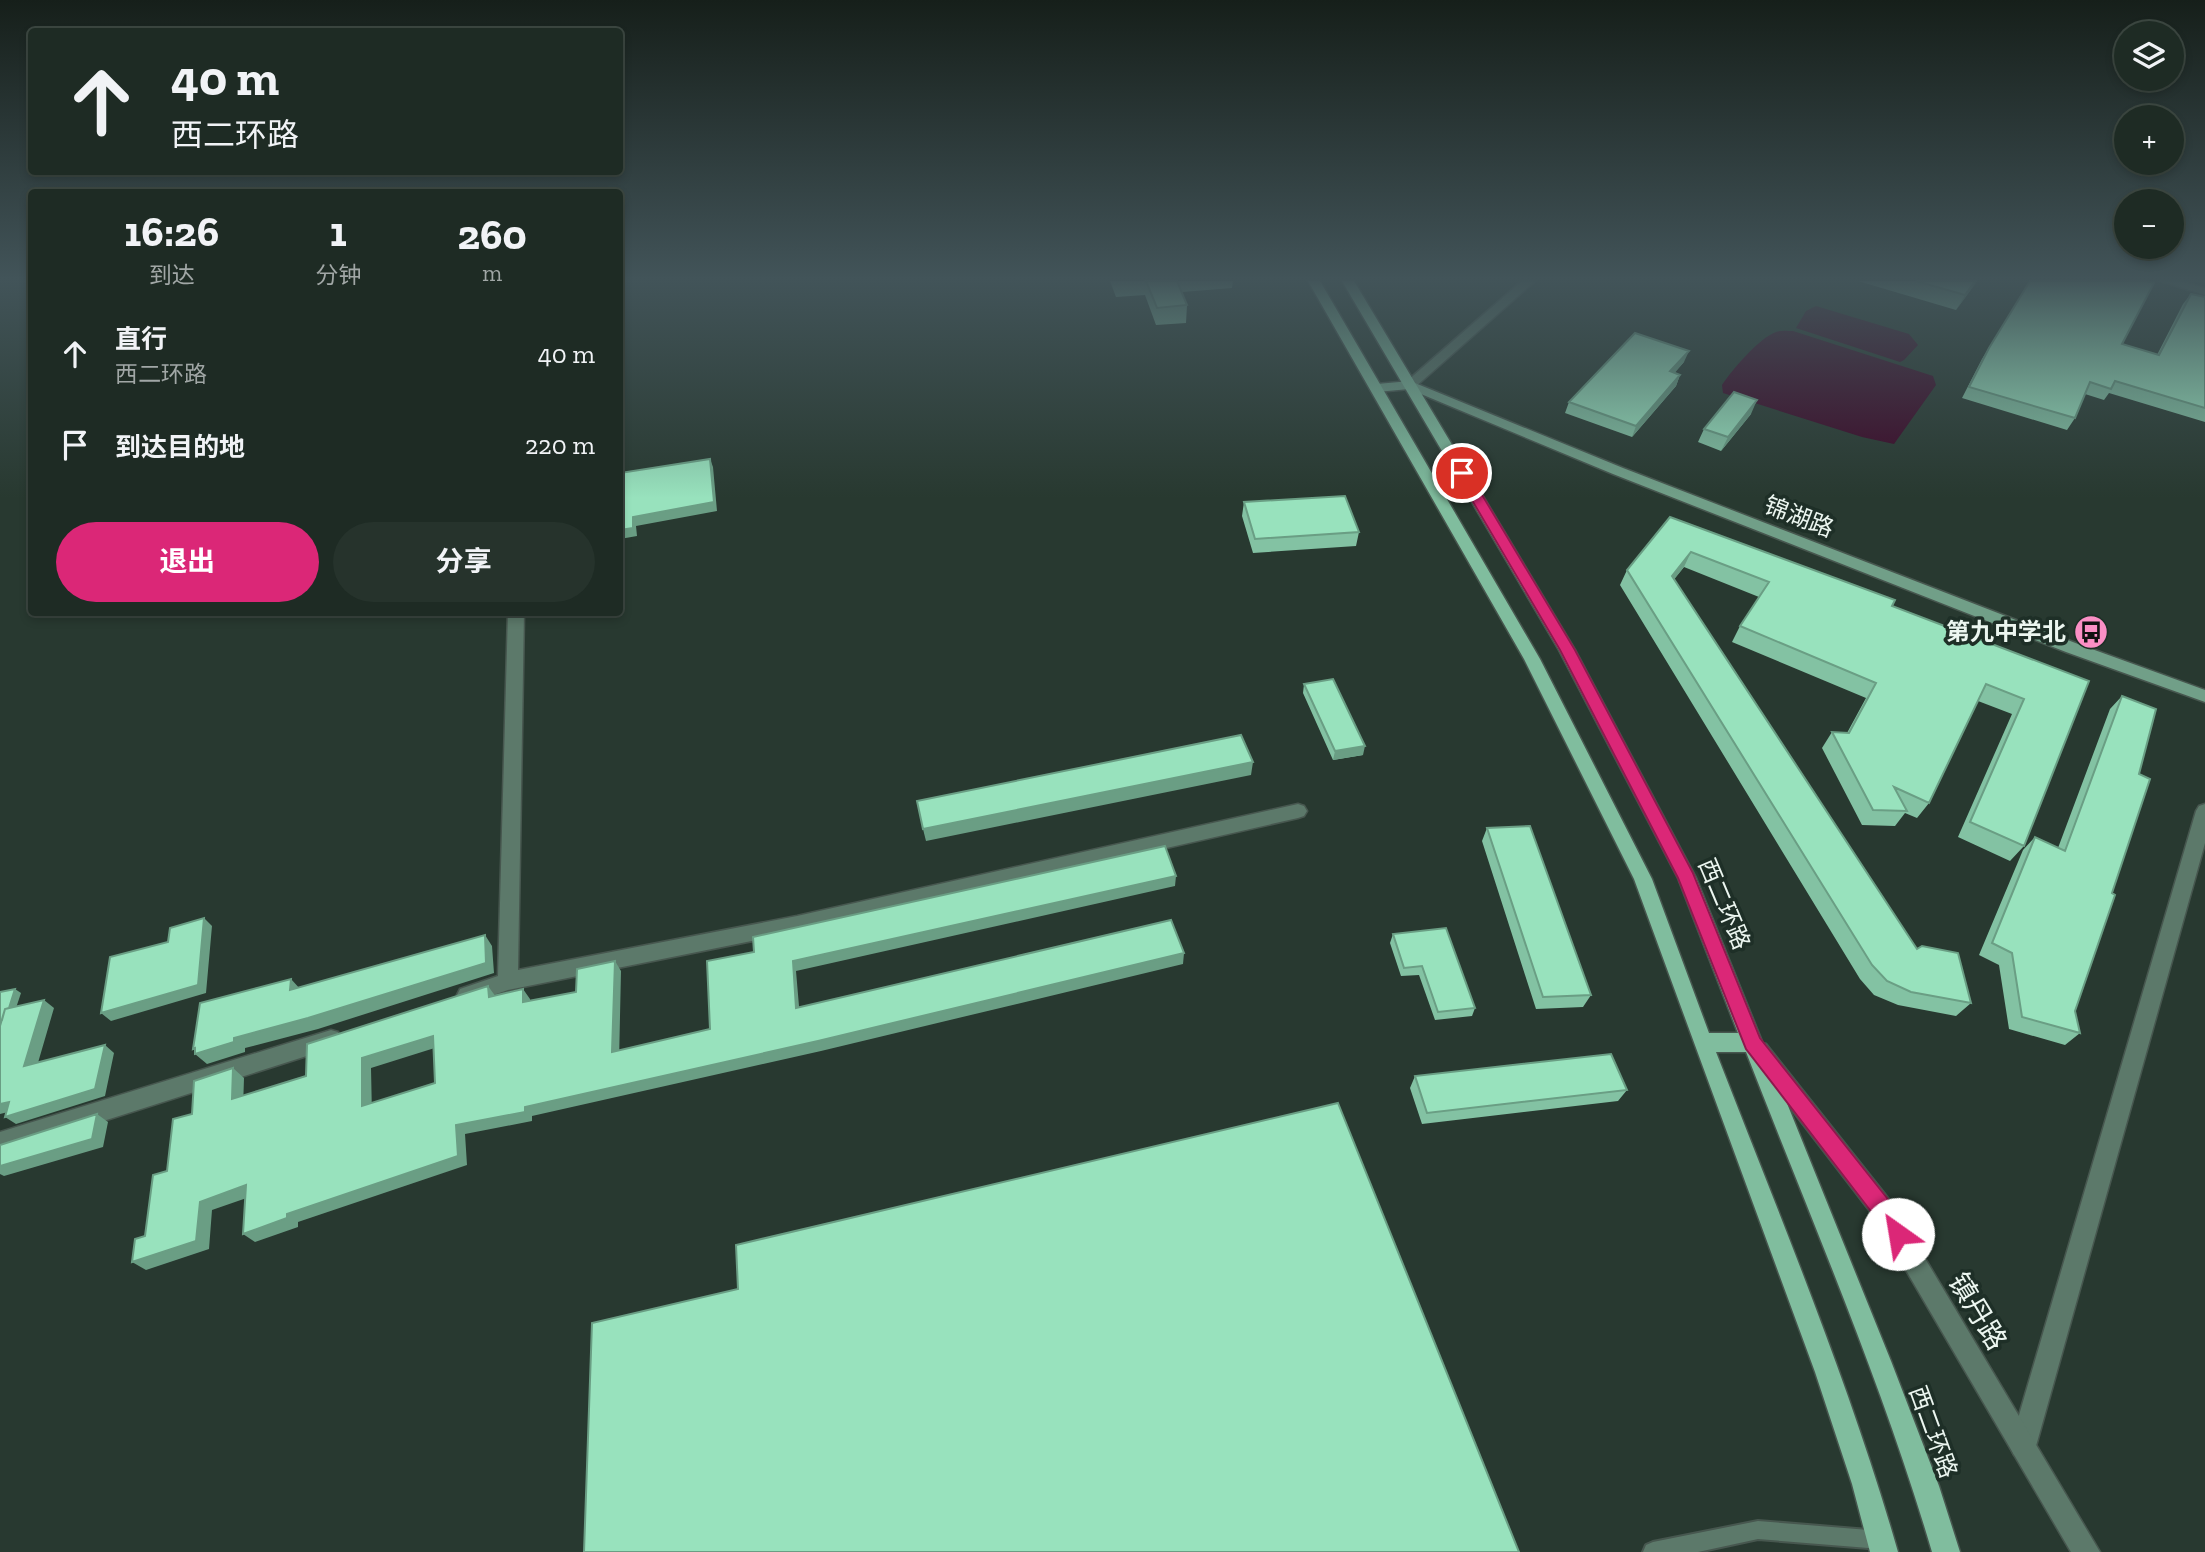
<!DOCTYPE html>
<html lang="zh">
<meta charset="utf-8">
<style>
body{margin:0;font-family:"Zilla Slab","Noto Sans SC",serif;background:#26332c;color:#f1f3f6;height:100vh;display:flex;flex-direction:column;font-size:26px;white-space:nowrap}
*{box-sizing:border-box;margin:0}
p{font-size:23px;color:#a1a7a6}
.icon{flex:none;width:38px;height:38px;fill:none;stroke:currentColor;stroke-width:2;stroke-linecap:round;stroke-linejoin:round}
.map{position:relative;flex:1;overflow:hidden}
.drawer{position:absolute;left:28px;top:189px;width:595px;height:427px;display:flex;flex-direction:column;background:#1e2b24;border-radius:7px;box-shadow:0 4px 10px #0003,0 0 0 2px #3c4741}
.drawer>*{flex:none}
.top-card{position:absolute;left:28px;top:28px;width:595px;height:147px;border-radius:7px;box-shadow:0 4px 10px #0003,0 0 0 2px #3c4741;background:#1e2b24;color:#f1f3f6;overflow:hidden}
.tools{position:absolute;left:2114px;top:21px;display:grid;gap:14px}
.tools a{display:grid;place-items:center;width:70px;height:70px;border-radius:50%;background:#1e2b24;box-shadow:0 4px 10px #0003,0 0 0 2px #3c4741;font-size:35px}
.pin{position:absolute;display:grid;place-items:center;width:60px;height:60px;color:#fff;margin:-30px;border:4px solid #fff;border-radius:50%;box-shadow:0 2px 7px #0007}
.me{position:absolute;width:77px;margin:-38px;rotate:328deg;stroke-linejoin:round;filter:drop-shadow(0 0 5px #0008)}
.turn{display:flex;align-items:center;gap:24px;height:147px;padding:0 28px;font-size:32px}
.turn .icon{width:91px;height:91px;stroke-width:2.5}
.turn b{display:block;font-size:49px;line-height:60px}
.eta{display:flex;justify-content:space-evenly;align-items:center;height:119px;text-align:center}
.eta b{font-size:42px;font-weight:700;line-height:49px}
.primary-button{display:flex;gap:14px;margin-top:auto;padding:14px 28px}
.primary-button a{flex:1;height:80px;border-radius:42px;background:#db2777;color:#fff;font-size:28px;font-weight:700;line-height:80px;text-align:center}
.primary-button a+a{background:#26332c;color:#f1f3f6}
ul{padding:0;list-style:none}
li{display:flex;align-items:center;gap:21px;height:91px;padding:0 28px}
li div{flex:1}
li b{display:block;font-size:26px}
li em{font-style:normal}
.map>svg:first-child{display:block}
</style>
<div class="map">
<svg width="2205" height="1552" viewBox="0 0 2205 1552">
<rect width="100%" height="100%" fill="#283930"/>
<!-- water -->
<path fill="#3c0626" d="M1816,306l93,28 9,11 -14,15 -4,2 -104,-34 10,-17z
M1793,331l140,45 3,9 -42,59 -32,-7 -139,-44 -1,-8c10,-15 37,-47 54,-53 5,-2 12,-1 17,-1z"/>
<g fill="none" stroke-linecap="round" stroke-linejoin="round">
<!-- service casing -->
<g stroke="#47574f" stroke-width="4">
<path id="service" d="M1758,1521l123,10 7,2 2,7 -2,7 -7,2 -123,-10 -60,13h-55l3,-7 7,-3z"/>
</g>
<!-- minor casing -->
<g stroke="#47574f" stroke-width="3">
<path id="minor" d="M508,612h16l-6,358 279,-54 501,-112 6,2 3,5 -3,5 -6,2 -501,114 -289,58 -41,14 -7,-3 -3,-6 3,-6 38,-13z
M2205,804v39l-169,603 -4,9 -9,4 -9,-4 -4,-9 186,-635 3,-5z
M331,1030l7,2 3,7 -3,7 -338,108v-22z"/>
</g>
<!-- tertiary casing -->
<g stroke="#47574f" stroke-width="3">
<path id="tertiary" d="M1522,281h13l-121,107h-8v-6z
M2161,281h18l26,7v7z
M1759,1042l7,2 126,159 208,349h-29l-195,-333 -124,-161 -3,-7 3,-7z"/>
</g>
<!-- secondary casing -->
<g stroke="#47574f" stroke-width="3">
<path id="secondary" d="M1410,381l213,87 455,176 127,46v12l-139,-50 -453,-178 -204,-85 -32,3 -6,-4 6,-4z"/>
</g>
<!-- primary casing -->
<g stroke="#47574f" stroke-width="3">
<path id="primary" d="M1308,281h12l220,378 112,220 57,154h29l-60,-155 -119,-228 -217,-369h12l221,369 121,228 195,483 48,125 21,66h-28c-50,-170 -122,-335 -186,-500h-30c64,165 133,329 182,500h-28l-18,-68 -37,-112 -181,-493 -110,-220z"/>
</g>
<!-- service -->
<use href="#service" fill="#5c796a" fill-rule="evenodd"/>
<!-- minor -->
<use href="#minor" fill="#5c796a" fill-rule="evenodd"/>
<!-- tertiary -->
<use href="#tertiary" fill="#5c796a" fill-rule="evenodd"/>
<!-- secondary -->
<use href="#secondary" fill="#719f88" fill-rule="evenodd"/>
<!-- primary -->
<use href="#primary" fill="#80bd9e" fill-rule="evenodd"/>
</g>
<!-- wall -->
<path fill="#83c2a3" d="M1110,281h123l-1,7 -50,4 5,13 -1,18 -30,2 -11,-30 -29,2z
M1858,281h119l-21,29z
M2030,281l92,63 35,11 26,-51 8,-10 14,3v125l-96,-29 -5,7 -19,-6 -10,24 -8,12 -105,-32 20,-39z
M1684,362l-10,11 6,2 -4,11 -44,51 -67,-24 4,-11z
M1751,414l-30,37 -23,-9 6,-13z
M1244,502l115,30 -3,14 -103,7 -11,-37z
M1670,517l222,89 197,75 -65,165 -14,15 -52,-24 54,-123 -34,-13 -49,102 -12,15 -12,-5 -10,13 -33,-1 -40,-77 10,-16 15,1 19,-35 -134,-56 8,-16 19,-29 -75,-30 -10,12 243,370 54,54 -15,13 -58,-11 -24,-10 -14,-16 -240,-394 7,-15z
M1304,684l59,71 -30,5 -30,-67z
M2122,696l17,78 -27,119 -37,118 5,22 -15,12 -56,-16 -10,-64 -20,-10 44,-105 12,-13 23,11 52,-139z
M1487,828l104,167 -8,12 -47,2 -54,-168z
M1393,934l82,74 -3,8 -37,4 -16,-45 -18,1 -11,-33z
M1415,1076l212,14 -9,11 -196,23 -12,-36z"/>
<!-- shaded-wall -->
<path fill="#6a9e84" d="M1975,281h2l-4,6 -17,23 9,-15z
M1689,351l-5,11 -18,21 4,-12z
M1680,375l-4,11 -44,51 4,-11z
M1757,400l-6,14 -30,37 7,-14z
M710,459l3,8 4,44 -81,15 1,10 -17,3v-9l13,-13z
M1691,552l-7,15 -19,24 7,-15z
M1365,746l-2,9 -30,5 2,-9z
M1253,762l-2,13 -325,66 -3,-12z
M1176,876l-1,10 -379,85 4,47 -4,-10 -3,-47z
M204,918l8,8 -6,67 -95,28 -10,-8z
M485,935l7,11 2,27 -176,56 -73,19v4l-38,12 -12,-10 3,-1 -5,-4 41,-11z
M1184,953l-1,11 -362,87 -289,65v5l-67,13 2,31 -169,57v5l-43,15 -12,-8 44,-20 169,-89 69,-18z
M615,961l6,10 -2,91 -7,-10z
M291,979l10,11h-11z
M488,986l8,11h-7z
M15,989l6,4 -10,30 -11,3v-6z
M523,989l7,10v13l-7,-10z
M44,1000l10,8 -19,65 -11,-7z
M433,1036l8,10 -70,22 1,48 -10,-10v-48z
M105,1045l9,8 -9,43 -89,28 -11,-7z
M233,1068l11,10 -1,30 -11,-9z
M9,1102l11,7 -20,5v-10z
M97,1114l11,8 -5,25 -99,29 -4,-2v-8z
M246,1185l12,9 -46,16 -3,39 -63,21 -14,-8 68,-60z"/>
<!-- building -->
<path fill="#98e2bd" stroke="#6a9e84" stroke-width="2" fill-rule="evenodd" d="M1146,281h31l10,24 -30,3z
M1916,281h59l-10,14z
M2030,281h115l9,2 -32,61 37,11 32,-61 14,3v111l-90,-27 -4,8 -21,-7 -15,36 -106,-31 20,-39z
M1635,333l54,18 -19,20 10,4 -44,51 -67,-24z
M1734,392l23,8 -29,37 -24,-8z
M710,459l4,43 -81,15v11l-13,2v-57z
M1345,496l14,36 -104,7 -11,-37z
M1670,517l225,83 -3,6 197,75 -65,165 -54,-24 54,-123 -38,-15 -57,119 -35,-16 13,24 -34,-1 -41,-78 17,1 27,-50 -136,-57 29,-44 -78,-30 -19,24 245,373 5,-3 36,7 13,50 -60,-11 -24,-11 -15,-16 -245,-395z
M1333,679l32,67 -30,5 -31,-67z
M2122,696l34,13 -17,65 11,5 -38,114 3,2 -40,116 5,22 -58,-16 -10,-64 -20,-10 43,-106 30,14z
M1241,735l12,27 -330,67 -6,-28z
M1530,826l61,169 -48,2 -56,-169z
M1165,846l11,30 -383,85 3,47 375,-88 13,33 -366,88 -293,66v5l-69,13 2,31 -171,58v4l-44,16 3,-49 -46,17 -4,39 -64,21 3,-23 10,-3 8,-61 14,-4 6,-52 19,-5 2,-33 39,-13 -1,31 74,-23 1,-32 181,-58 1,11 34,-8v13l53,-10 1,-23 38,-8 -3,91 98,-23 -3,-68 47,-9 -1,-15zM433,1036l2,47 -73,23v-48z
M204,918l-6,67 -97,28 9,-56 58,-15 2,-14z
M1446,928l29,80 -37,4 -16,-46 -18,2 -11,-34z
M485,935l1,28 -178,55 -74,20v4l-39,12v-6l-2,1 7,-46 91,-24 -1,11z
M15,989l-6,19 -4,1 -3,11h-2v-28z
M44,1000l-20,66 81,-21 -10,44 -90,28 4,-15 -9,2v-78l5,-17z
M1611,1054l16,36 -200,23 -12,-37z
M1338,1103l181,449h-935l8,-229 146,-34 -2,-44z
M97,1114l-5,25 -92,27v-21z"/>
<!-- sky -->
<linearGradient id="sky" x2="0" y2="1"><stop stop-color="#161f1a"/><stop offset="0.56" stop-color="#425459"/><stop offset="1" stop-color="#425459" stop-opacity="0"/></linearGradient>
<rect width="2205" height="498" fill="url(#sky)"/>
<!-- route -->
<path fill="#db2777" stroke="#8e194d" stroke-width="2" d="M1462,469l7,4 106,177 118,223 67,165 131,165 17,31 -3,8 -7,3 -8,-3 -14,-24 -130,-169 -68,-171 -118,-228 -104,-177z"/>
<!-- icons -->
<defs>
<g id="bus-disc" transform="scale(1.75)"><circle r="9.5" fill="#fb8fc5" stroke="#1e2f27"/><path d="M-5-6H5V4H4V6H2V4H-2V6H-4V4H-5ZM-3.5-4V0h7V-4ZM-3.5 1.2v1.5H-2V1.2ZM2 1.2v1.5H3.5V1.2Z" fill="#111"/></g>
</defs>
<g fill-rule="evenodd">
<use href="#bus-disc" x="2091" y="632"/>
</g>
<g text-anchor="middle" stroke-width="7" stroke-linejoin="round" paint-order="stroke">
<!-- street labels -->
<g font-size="24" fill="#ecf6f0" stroke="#1e2f27">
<text transform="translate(1799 517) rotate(21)" y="8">锦湖路</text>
<text transform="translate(1724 904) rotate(67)" y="8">西二环路</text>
<text transform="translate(1933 1432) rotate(70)" y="8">西二环路</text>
</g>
<!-- poi labels -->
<g font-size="24" font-weight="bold" fill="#ecf6f0" stroke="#1e2f27" text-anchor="end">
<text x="2066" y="640">第九中学北</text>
</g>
<!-- near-street labels -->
<g font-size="28" fill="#ecf6f0" stroke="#1e2f27">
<text transform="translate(1978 1311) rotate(59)" y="10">镇丹路</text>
</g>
</g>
</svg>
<div class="tools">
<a><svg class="icon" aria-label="layers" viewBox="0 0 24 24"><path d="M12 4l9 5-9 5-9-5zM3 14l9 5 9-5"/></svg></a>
<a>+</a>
<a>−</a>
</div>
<div class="pin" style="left:1462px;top:473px;background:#d93025"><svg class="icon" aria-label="arrive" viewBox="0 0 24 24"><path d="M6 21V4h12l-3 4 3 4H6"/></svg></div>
<svg class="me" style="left:1898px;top:1234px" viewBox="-20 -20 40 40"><circle r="19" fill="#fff"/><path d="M0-13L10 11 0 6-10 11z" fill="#db2777"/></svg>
<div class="top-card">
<div class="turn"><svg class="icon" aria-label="ahead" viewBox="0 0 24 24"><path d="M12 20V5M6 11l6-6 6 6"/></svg><div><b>40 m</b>西二环路</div></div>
</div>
<section class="drawer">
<div class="eta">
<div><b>16:26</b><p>到达</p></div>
<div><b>1</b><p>分钟</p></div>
<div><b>260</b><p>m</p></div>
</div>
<ul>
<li><svg class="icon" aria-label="ahead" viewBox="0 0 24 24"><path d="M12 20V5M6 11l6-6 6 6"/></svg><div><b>直行</b><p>西二环路</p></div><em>40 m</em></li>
<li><svg class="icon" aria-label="arrive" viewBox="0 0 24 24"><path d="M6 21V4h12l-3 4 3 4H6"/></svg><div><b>到达目的地</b></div><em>220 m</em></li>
</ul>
<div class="primary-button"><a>退出</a><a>分享</a></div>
</section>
</div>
